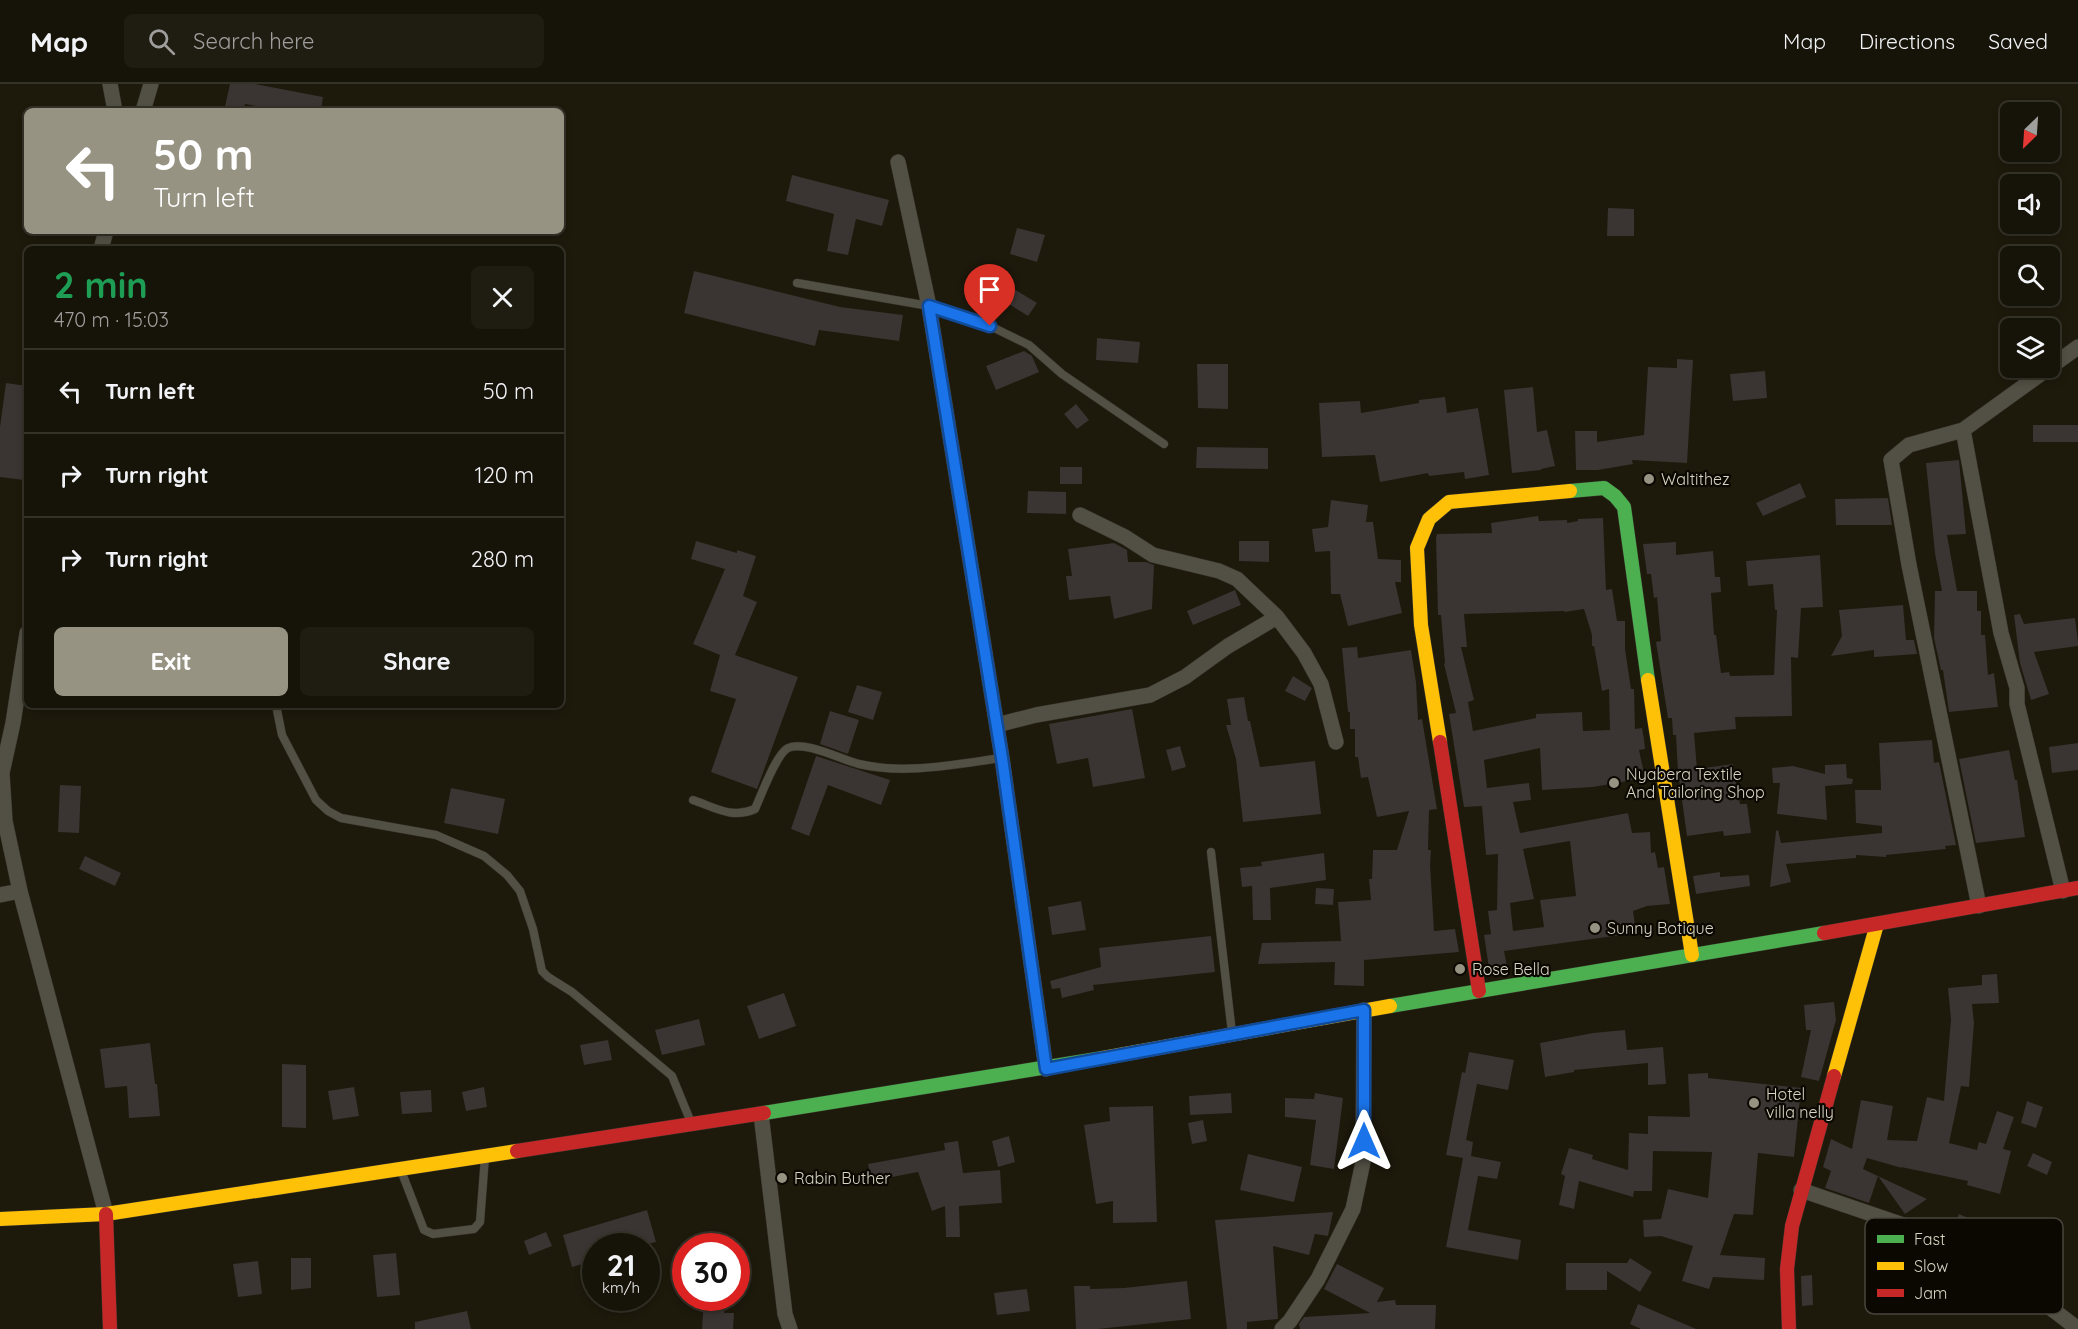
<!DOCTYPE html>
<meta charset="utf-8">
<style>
body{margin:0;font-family:Quicksand,sans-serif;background:#1f1c12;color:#f1f3f6;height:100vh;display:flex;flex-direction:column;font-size:22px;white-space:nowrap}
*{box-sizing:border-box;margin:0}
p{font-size:20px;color:#9e9e9c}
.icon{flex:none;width:33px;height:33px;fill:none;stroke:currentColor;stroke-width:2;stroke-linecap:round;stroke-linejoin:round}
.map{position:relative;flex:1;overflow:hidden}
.details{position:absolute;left:24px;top:162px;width:540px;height:462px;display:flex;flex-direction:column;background:#161308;border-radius:9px;box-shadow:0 3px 9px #0003,0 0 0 2px #353229}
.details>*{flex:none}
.hud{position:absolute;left:24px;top:24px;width:540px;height:126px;border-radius:9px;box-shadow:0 3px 9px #0003,0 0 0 2px #353229;background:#979383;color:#fff;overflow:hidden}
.needle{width:39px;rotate:205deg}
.tools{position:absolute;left:2000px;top:18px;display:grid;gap:12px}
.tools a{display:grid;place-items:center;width:60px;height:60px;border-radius:9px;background:#161308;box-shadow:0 3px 9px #0003,0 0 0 2px #353229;font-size:30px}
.speed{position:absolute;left:582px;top:1149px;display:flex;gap:12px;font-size:30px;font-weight:700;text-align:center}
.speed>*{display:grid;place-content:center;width:78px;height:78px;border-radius:50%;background:#161308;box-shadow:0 3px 9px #0003,0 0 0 2px #353229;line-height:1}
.speed small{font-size:15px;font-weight:400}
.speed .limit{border:9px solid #d22;background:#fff;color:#111}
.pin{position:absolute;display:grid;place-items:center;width:51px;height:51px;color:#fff;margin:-62px -26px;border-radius:50% 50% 50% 0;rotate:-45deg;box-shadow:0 0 6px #0007}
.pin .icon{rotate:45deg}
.me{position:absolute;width:66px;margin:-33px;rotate:0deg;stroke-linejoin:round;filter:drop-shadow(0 0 4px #0008)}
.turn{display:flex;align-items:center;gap:21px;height:126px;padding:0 30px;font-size:27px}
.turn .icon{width:78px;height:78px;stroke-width:2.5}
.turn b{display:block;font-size:42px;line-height:51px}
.round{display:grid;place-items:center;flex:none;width:63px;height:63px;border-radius:9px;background:#1f1c12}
.head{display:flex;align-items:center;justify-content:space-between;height:102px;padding:0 30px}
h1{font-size:36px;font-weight:800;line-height:45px;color:#1e9e55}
.button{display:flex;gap:12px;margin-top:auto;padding:12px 30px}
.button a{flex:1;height:69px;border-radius:9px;background:#979383;color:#fff;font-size:24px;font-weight:800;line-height:69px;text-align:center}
.button a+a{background:#1f1c12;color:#f1f3f6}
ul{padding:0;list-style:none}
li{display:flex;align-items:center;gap:18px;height:84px;padding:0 30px;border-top:2px solid #353229}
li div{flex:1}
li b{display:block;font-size:22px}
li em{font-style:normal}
header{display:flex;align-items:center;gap:36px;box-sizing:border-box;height:84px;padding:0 30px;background:#161308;border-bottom:2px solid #353229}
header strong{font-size:28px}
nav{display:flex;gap:33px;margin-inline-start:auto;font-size:21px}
.search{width:420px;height:54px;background:#1f1c12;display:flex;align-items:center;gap:15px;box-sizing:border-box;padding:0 21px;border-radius:9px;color:#9e9e9c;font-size:22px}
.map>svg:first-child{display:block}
</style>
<header>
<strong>Map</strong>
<div class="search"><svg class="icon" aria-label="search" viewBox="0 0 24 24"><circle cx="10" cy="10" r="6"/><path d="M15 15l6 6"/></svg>Search here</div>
<nav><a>Map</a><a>Directions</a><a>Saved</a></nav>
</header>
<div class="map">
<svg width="2078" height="1245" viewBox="0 0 2078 1245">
<rect width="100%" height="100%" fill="#1d190b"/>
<!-- building -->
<path fill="#3a3432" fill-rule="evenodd" d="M230,0h25l68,13 -2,14h-39l-37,-7 -2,7h-19z
M792,91l97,25 -7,26 -26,-7 -8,36 -21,-4 7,-37 -48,-13z
M1608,124l26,1v27h-27z
M1017,144l28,7 -8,27 -27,-8z
M694,187l146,36 63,8 -4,26 -80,-11 -4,16 -131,-33z
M1001,197l36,22 -9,13 -35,-22z
M1097,254l43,4 -2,21 -42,-3z
M1024,267l8,5 7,16 -43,18 -10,-24z
M1677,275l16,1 -6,103 -55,-3 1,4 -35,6h-22l-1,-39h22v11l47,-7 4,-68 29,1z
M1197,280h31v45l-30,-1z
M1765,287l2,27 -34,3 -3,-27z
M6,299l21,3v74l-3,20 -24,-3v-50z
M1533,303l4,45 10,-2 8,36 -14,3v1l-29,3 -8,-83z
M1445,313l2,16 31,-5 11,67 -24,4 -1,-7 -35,4 -1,-3 -48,9 -5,-27 -53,2 -3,-54 41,-2 1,12 58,-10v-3z
M1076,320l13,16 -12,9 -13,-15z
M2033,341h45v17h-45z
M1197,363l71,1v21l-72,-1z
M1959,376l7,74 -19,1 10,56h20v20h4v24h4l3,40 6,-2 4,34 -49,5 -6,-42h-2l-7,-32 1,-47h7l-7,-38 -9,-90z
M1060,383h22v17h-22z
M1800,399l6,14 -43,19 -7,-13z
M1028,407l38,1v22l-39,-1z
M1888,414l4,27h-56l-1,-26z
M1331,416l37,5 -2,17h7l5,37 23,1v22h-6l7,31 -54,13 -8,-32h-9l-1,-43 -15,1 -3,-23 16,-2z
M1538,432l1,5 28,-1v3l11,-2v-2l25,-1 3,72 6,-1 5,32h8v28l6,40h3l1,40 7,-1 2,11 1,10 -6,1 6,28 -52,9 -51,3 -2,-42 -56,12 3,28 42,-5 2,17 -18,2 7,31 108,-20 4,20 18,-1 1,21 4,-1 3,16 6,-1 6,37 -23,2 -14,5 3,22 -132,18 3,15 -18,2 -5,-33 7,-1 -3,-23 9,-1 1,-56 -12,1 -4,-49 -18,1 -15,-93 7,-1 -12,-49 1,-1 -4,-48h-3l-2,-77 1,-4 55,-1 -1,-10zM1584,525l8,26v11h2l8,45 7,-2 1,41 -27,1 -1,-19 -46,2v4l-63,13 -5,-29 6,-2 -13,-53h6l-3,-33 100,-3 1,1zM1570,757l6,55 -36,4 4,27 -31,4 -3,-28 24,-4 -11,-50z
M696,457l41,12v-3l19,6 -13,40 14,6 -22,53 63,22 -41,112 -46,-17 25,-73 -26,-8 10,-36 -27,-11 32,-75 -34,-10z
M1239,457h30v21l-30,-1z
M1676,458v13l37,-4 2,26h5l1,15 -10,1 3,42h2l5,38 8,-1 1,4 44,-1 3,-65h-2l-2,-26 -25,2 -2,-25 74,-6 3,52 -22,1 -3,50 -7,-1 1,59 -57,1 1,12 -42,4 3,36 36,-5 7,40h7l4,29 -27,3 -1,-5 -36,5 -9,-64 -2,-37h-3l-1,-17h-4l-12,-76 5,-1 -4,-44 -3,1 -3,-24h-4l-4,-30z
M1114,459l13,7 1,12h18l8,3 -2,44 -38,10 -4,-23 -41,4 -3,-24h6l-4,-27z
M1235,506l6,15 -48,20 -6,-14z
M1903,521l3,35h8l3,14 -43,3v-7l-43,6 11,-20 -3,-26z
M2020,530l4,10 51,-6 3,24v4l-44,6 15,42 -18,6 -11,-37 -6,-48z
M1357,563l1,11 53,-8 5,32 2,38 4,-1 15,90 -8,1 -1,40h3l-1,15 4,66 21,-2 4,23 -95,8v26l-30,-1 1,-23 -77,2 4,-21 79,-2 -3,-39 33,-2 -2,-21h3l1,-29h24l12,-39 -32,6 -9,-40 -7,1 -3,-21h-3v-28h-5v-17h-2l-6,-64z
M1293,592l19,12 -7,13 -20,-10z
M857,601l25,7 -9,28 -25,-8z
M1244,613l4,24h2l10,46 55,-6 6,53 -78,8 -7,-63 -10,-34h5l-4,-26z
M1132,625l13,69 -52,9 -5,-29 -31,6 -8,-40z
M830,627l29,9 -11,34 -28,-10z
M1932,656l2,23 5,-1 17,83 -11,1 1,3 -60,6v2l-30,-2v3l-70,6 5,18 -21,5 6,-56 2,-1 3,13 101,-10v-7l-26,-3 -1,-33h26v-3l-2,-44z
M2078,659v27l-26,3 -3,-26z
M1180,662l6,21 -14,4 -6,-21z
M2009,666l6,30h2l8,57 -49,6 -17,-84z
M816,672l74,24 -9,25 -53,-20 -19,51 -18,-7z
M1846,680l1,14 6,1 -1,5 -27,2 2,34 -50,-6 3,-31h-7l-1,-15 21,-2 32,8v-9z
M60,701l21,1 -2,47 -21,-1z
M451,704l54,11 -7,35 -54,-11z
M1324,769l2,27 -56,8 1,32h-18l-1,-34 -10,1 -2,-19 22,-2 -1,-4z
M85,772l36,17 -6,13 -36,-17z
M1720,788v5l29,-2 1,11 -54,8 -3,-18z
M1316,804l18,1 -1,16 -18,-1z
M1081,817l5,29 -34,5 -4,-28z
M1211,852l4,36 -122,13 1,5 -32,8 -2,-10 -8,1 -2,-8 51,-14 -2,-19z
M1997,890l2,29 -27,1 2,19 -5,64 -8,-1 -12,57 28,7 2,-8 7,2 11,-33 17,6 -11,32 8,2 -11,43 -33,-9 1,-4 -67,-14 1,1 -35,-10 -4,11 64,30 -22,15 -27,-38 -9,27 -44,-15 6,-17 -8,-4 8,-28 21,10 9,-49 32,6 -6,34 30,1 10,-44 17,4 7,-82 -3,-31 34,-3v-10z
M784,909l12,33 -37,13 -12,-33z
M1834,918l2,18 -17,61 -18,-4 10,-47h-5l-2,-25z
M699,935l6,26 -43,10 -7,-25z
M1625,946l2,20 36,-3 3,37 -18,1v-22l-74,7v2l-29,5 -5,-34 53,-10z
M608,956l4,20 -28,5 -4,-20z
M150,959l5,41h2l3,32 -31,2 -2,-32 -22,2 -5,-39z
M1469,968l45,8 -6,30 -31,-6 -11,56 7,2 -2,14 30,6 -4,17 -19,-3 -10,54 53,10 -3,20 -72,-13 17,-89 -17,-3 16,-83 3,1z
M282,980l24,1v63l-24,-1z
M1708,989v5l93,10 -7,69 -36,-4 -5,62 -19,-1 -14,41 45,3 -1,22 -51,-3 -4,12 -27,-8 11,-35 -32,-10 -17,1 -1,-17 18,-1 7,-30 40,9 4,-46 -59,-1 -1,40h-18l-1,6 -54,-16 -5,28 -15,-4 6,-29 -4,-2 8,-26 24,7 -1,4 36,11 1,-37 19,1v-18l42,1 -2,-43z
M354,1003l5,29 -26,4 -5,-29z
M484,1003l3,20 -21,4 -4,-19z
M431,1006l1,22 -30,2 -2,-22z
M1231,1009l1,20 -42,2 -1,-19z
M1315,1009l28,5 -9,71 -24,-4 6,-45 -31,-3v-19l29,1z
M2027,1017l16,6 -7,21 -15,-5z
M1153,1022l4,116 -44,1v-22l-17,3 -12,-79 26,-4 -1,-14z
M1203,1036l4,21 -15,3 -4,-21z
M1009,1052l6,26 -17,5 -6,-26z
M958,1057l5,32 37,-3 2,33 -43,3 1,31h-14l-1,-31 -13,5 -14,-39 -47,9 -3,-17 77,-14 -1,-7z
M2033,1069l19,9 -5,13 -20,-9z
M1248,1070l54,13 -8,35 -54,-12z
M647,1126l9,32 -16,4h-44v14l-24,7 -9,-32z
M1333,1128l-5,24 -13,-2 -6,21 -36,-9 5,73 -31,3v7h-20l-12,-109z
M1959,1130l36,16 -7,16 -36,-17z
M546,1148l6,14 -23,9 -5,-14z
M396,1169l4,42 -23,2 -4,-42z
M291,1174h20v30l-20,2z
M1630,1174l22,14 -12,20 -33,-21v19h-41v-27h61z
M258,1177l4,33 -24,3 -5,-33z
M1337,1180l47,24 -7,14 18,-2 1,5h40l-1,24h-135l-1,-5 5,-7 66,-4 -46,-24z
M1812,1191l1,30 -11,1 -1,-30z
M1187,1197l4,38 -93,10h-22l-2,-43h16v3l34,-1z
M1027,1205l3,22 -33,4 -3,-22z
M704,1214h21l-1,15h10l-1,16h-31z
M1638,1220l58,25h-55l-11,-5z
M467,1227l4,18h-56v-7z"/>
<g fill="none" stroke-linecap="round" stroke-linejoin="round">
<!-- lane casing -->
<g stroke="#36322a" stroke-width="9">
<path id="lane" d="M797,199l132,23 61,20 39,19 33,29 102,70
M276,621l6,30 34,65 12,11 13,7 95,17 48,21 23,19 13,16 13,38 9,42 6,6 24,15 100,84 18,44
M693,716c23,8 39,19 62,9 6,-13 21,-55 33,-61 17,-8 54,12 71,16 47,11 97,0 143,-6
M1211,768l21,181
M402,1089l22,57 9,4 41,-5 6,-7 5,-65"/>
</g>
<!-- street casing -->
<g stroke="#36322a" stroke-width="16">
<path id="street" d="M110,0l5,27
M143,27l8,-27
M898,78l31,144 73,452 44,311
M101,165l5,-18
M1963,346l38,203 16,55v16l46,187
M1080,431l45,22 28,18 66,16 18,8 40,38 27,36 17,31 15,58
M27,549l-14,90 -11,50 3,48 15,70 86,323
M997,641l39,-10 114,-20 35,-18 43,-31 49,-29
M0,811l20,-4
M1979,822l-70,-341 -18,-105 18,-15 54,-15 115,-83
M761,1030l24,200 5,15
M1801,1106l158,54 37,22 82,63
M1282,1245l8,-8 28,-42 35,-70 10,-47 1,-152"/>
</g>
<!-- fast casing -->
<g stroke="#36322a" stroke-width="15">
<path id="fast" d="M1570,407l34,-3 11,8 9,11 24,173
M1390,922l434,-73
M764,1029l339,-55"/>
</g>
<!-- slow casing -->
<g stroke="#36322a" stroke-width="15">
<path id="slow" d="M1648,596l44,275
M1440,658l-19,-117 -4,-77 12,-29 20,-17 121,-11
M1103,974l287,-52
M1834,992l43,-152
M0,1135l106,-5 411,-63"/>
</g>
<!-- jam casing -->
<g stroke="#36322a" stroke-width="15">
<path id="jam" d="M1440,658l39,249
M1824,849l254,-45
M517,1067l247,-38
M106,1130l4,115
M1789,1245l-2,-60 5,-43 42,-150"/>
</g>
<!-- lane -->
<use href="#lane" stroke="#524f44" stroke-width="8"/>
<!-- street -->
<use href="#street" stroke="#524f44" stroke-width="15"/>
<!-- fast -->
<use href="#fast" stroke="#4caf50" stroke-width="14"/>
<!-- slow -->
<use href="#slow" stroke="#ffc107" stroke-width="14"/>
<!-- jam -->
<use href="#jam" stroke="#c62828" stroke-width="14"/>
</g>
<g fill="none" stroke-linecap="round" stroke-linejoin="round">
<!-- route casing -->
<g stroke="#114b97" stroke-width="15">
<path id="route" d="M990,242l-61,-20 73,452 44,311 318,-59v131"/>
</g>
<!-- route -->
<use href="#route" stroke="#1a73e8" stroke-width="10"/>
</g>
<!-- markers -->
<g fill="#979383" stroke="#0b0801" stroke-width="2">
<circle cx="1649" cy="395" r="6"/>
<circle cx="1614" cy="699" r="6"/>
<circle cx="1595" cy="844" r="6"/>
<circle cx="1460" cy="885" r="6"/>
<circle cx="1754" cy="1019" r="6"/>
<circle cx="782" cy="1094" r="6"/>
</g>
<g text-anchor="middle" stroke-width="4.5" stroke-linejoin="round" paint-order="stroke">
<!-- poi labels -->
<g font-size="16" fill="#d9d4c4" stroke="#0b0801" text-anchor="start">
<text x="1661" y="401">Waltithez</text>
<text x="1626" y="696">Nyabera Textile<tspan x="1626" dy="18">And Tailoring Shop</tspan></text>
<text x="1607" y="850">Sunny Botique</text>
<text x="1472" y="891">Rose Bella</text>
<text x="1766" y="1016">Hotel<tspan x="1766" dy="18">villa nelly</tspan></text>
<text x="794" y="1100">Rabin Buther</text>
</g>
</g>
<!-- legend -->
<rect x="1865" y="1134" width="198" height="96" rx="9" fill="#0b0801" stroke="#49453c" stroke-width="1.5"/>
<rect x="1877" y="1151" width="27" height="8" fill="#4caf50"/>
<rect x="1877" y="1178" width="27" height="8" fill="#ffc107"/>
<rect x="1877" y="1205" width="27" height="8" fill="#c62828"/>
<g font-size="16" fill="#d9d4c4">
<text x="1914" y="1161">Fast</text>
<text x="1914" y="1188">Slow</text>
<text x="1914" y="1215">Jam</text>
</g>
</svg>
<div class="tools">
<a><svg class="needle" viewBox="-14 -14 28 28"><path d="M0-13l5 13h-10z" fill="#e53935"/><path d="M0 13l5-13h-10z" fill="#9e9e9c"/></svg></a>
<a><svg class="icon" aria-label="sound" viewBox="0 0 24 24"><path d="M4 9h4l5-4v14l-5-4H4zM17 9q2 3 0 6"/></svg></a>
<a><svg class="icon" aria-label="search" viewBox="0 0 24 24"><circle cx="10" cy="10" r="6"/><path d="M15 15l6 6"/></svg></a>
<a><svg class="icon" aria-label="layers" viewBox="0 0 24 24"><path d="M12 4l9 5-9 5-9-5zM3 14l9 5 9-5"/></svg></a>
</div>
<div class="speed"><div>21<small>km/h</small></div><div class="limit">30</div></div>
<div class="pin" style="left:990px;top:242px;background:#d93025"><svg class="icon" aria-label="arrive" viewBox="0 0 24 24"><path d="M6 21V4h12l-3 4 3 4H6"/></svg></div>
<svg class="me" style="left:1364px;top:1057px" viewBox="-20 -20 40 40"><path d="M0-17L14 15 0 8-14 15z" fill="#1a73e8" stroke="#fff" stroke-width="4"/></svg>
<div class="hud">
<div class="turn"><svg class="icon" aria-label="left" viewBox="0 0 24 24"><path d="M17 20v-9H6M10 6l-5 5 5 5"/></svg><div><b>50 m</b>Turn left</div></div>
</div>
<section class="details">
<div class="head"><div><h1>2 min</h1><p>470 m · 15:03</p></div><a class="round"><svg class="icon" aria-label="close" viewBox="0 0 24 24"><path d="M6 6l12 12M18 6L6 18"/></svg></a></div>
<ul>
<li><svg class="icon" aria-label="left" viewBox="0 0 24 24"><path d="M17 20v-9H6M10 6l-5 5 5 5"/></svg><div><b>Turn left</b></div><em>50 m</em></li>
<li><svg class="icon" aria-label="right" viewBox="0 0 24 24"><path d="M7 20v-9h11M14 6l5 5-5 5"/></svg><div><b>Turn right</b></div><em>120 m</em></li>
<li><svg class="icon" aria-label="right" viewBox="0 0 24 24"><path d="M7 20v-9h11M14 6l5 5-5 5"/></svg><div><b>Turn right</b></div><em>280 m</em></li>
</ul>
<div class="button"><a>Exit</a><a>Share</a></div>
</section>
</div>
